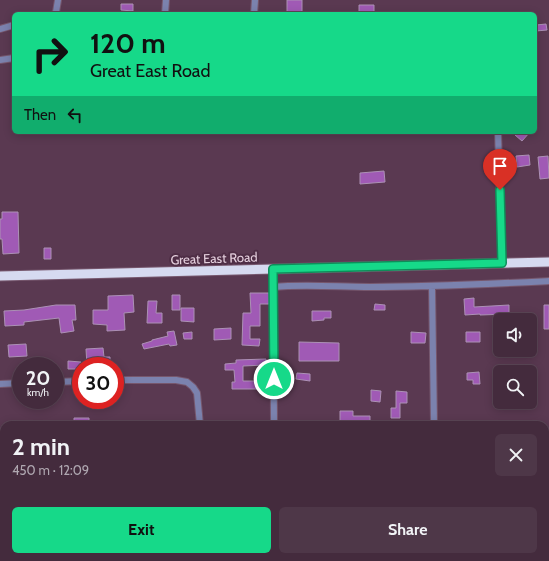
<!DOCTYPE html>
<meta charset="utf-8">
<style>
body{margin:0;font-family:Cabin,sans-serif;background:#4e3748;color:#f1f3f6;height:100vh;display:flex;flex-direction:column;font-size:15px;white-space:nowrap}
*{box-sizing:border-box;margin:0}
p{font-size:13px;color:#afa7b0}
.icon{flex:none;width:22px;height:22px;fill:none;stroke:currentColor;stroke-width:2;stroke-linecap:round;stroke-linejoin:round}
.map{position:relative;flex:1;overflow:hidden}
.drawer{position:absolute;left:0px;top:421px;width:549px;height:140px;display:flex;flex-direction:column;background:#442b3d;border-radius:12px 12px 0 0;box-shadow:0 2px 10px #0003,0 0 0 1px #5c4757}
.drawer>*{flex:none}
.top-card{position:absolute;left:12px;top:12px;width:525px;height:122px;border-radius:6px;box-shadow:0 2px 10px #0003,0 0 0 1px #5c4757;background:#16d989;color:#111;overflow:hidden}
.buttons{position:absolute;left:493px;top:313px;display:grid;gap:8px}
.buttons a{display:grid;place-items:center;width:44px;height:44px;border-radius:6px;background:#442b3d;box-shadow:0 2px 10px #0003,0 0 0 1px #5c4757;font-size:20px}
.speed{position:absolute;left:12px;top:357px;display:flex;gap:8px;font-size:20px;font-weight:700;text-align:center}
.speed>*{display:grid;place-content:center;width:52px;height:52px;border-radius:50%;background:#442b3d;box-shadow:0 2px 10px #0003,0 0 0 1px #5c4757;line-height:1}
.speed small{font-size:10px;font-weight:400}
.speed .limit{border:6px solid #d22;background:#fff;color:#111}
.pin{position:absolute;display:grid;place-items:center;width:34px;height:34px;color:#fff;margin:-41px -17px;border-radius:50% 50% 50% 0;rotate:-45deg;box-shadow:0 0 4px #0007}
.pin .icon{rotate:45deg}
.me{position:absolute;width:44px;margin:-22px;rotate:0deg;stroke-linejoin:round;filter:drop-shadow(0 0 3px #0008)}
.turn{display:flex;align-items:center;gap:14px;height:84px;padding:0 12px;font-size:18px}
.turn .icon{width:52px;height:52px;stroke-width:2.5}
.turn b{display:block;font-size:28px;line-height:34px}
.then{display:flex;align-items:center;height:38px;padding:0 12px;background:#0003;gap:8px;font-size:15px}
.round{display:grid;place-items:center;flex:none;width:42px;height:42px;border-radius:6px;background:#4e3748}
.headline{display:flex;align-items:center;justify-content:space-between;height:68px;padding:0 12px}
h1{font-size:24px;font-weight:700;line-height:30px}
.cta{display:flex;gap:8px;margin-top:auto;padding:8px 12px}
.cta a{flex:1;height:46px;border-radius:6px;background:#16d989;color:#111;font-size:16px;font-weight:700;line-height:46px;text-align:center}
.cta a+a{background:#4e3748;color:#f1f3f6}
.map>svg:first-child{display:block}
</style>
<div class="map">
<svg width="549" height="561" viewBox="0 0 549 561">
<rect width="100%" height="100%" fill="#5a3951"/>
<!-- building -->
<path fill="#a05ab5" stroke="#ac91b5" d="M287,0h15v14h-15z
M121,4h12v7l-12,-1z
M359,5h15v9h-15z
M546,24l1,6 -11,1v-6z
M518,132h12l-8,9 -7,-6z
M529,155l1,10 -13,2 -1,-11z
M548,156l1,22 -9,1 -2,-22z
M384,171l1,11 -25,2v-11z
M2,212h16l1,41 -16,1 -1,-15h-2v-20h2z
M44,248h7v11h-7z
M250,293h19v11h-9v22h-10v13h10l-1,7 -17,-1 1,-32h8z
M133,295l1,17 -10,1 1,17 -18,1v-6l-14,-1v-14h15v-14z
M172,295h8v15h-8z
M474,298v9l35,-2v9l-29,1v-1l-15,1 -1,-16z
M148,301h9l-1,12h6v10h-15z
M375,304l10,1v5h-11z
M56,305h19l1,15h-4l2,11 -13,2 -2,-15 -35,4v3l-19,1 -1,-15 20,-1z
M544,305h5v24h-5z
M181,308h13v14l-13,-1z
M312,311h19v7h-7v2l-12,1z
M231,328v11l-17,1v-11z
M174,331l3,14 -7,1 -1,-2 -25,5 -2,-5 10,-3v-1l16,-4 -1,-4z
M192,332v7h-8l-1,-6z
M411,332l15,1 -1,10h-14z
M466,332h14v10h-14z
M299,342l40,1v18h-40z
M26,344l1,12 -18,1 -1,-12z
M103,348l1,9h6v9h-23l-1,-17z
M266,359v6l-23,1v15h22v8h-33v-7h3l-1,-12h-9v-6l11,-1v-3z
M68,361l13,1v7h-13z
M479,372l1,12h-7v-4h-6v-7z
M297,373l13,1v7l-14,-2z
M530,377h4l1,11h-5z
M371,390l10,1 -1,11 -9,-1z
M396,391l11,1v11h-7v15h-9v-10h5z
M340,411h13v5h17v9h-30z
M74,418h15v7h-15z"/>
<g fill="none" stroke-linecap="round" stroke-linejoin="round">
<!-- minor casing -->
<g stroke="#76576d" stroke-width="8">
<path id="minor" d="M54,14l2,-2 2,-12
M165,14l1,-14
M254,14l1,-14
M0,29l14,-4
M0,60l14,-2
M498,132l4,131
M273,269l1,156
M432,286l2,139
M273,287c33,-3 65,0 97,0 60,0 119,-3 179,-6
M115,380h61l11,2 6,5 4,6 3,32
M55,382l26,-1
M0,384l21,-1
M0,477l4,-2
M545,496l4,-1
M276,557v4"/>
</g>
<!-- highway casing -->
<g stroke="#76576d" stroke-width="11">
<path id="highway" d="M0,276l549,-14"/>
</g>
<!-- minor -->
<use href="#minor" stroke="#7b82ae" stroke-width="6"/>
<!-- highway -->
<use href="#highway" stroke="#d6daf0" stroke-width="9"/>
</g>
<g fill="none" stroke-linecap="round" stroke-linejoin="round">
<!-- route casing -->
<g stroke="#0e8d59" stroke-width="10">
<path id="route" d="M274,379l-1,-110 229,-6 -2,-73"/>
</g>
<!-- route -->
<use href="#route" stroke="#16d989" stroke-width="7"/>
</g>
<g text-anchor="middle" stroke-width="4" stroke-linejoin="round" paint-order="stroke">
<!-- street labels -->
<g font-size="13" fill="#e4cfdd" stroke="#4f2e46">
<text transform="translate(214 258) rotate(-2)" y="5">Great East Road</text>
</g>
</g>
</svg>
<div class="buttons">
<a><svg class="icon" aria-label="sound" viewBox="0 0 24 24"><path d="M4 9h4l5-4v14l-5-4H4zM17 9q2 3 0 6"/></svg></a>
<a><svg class="icon" aria-label="search" viewBox="0 0 24 24"><circle cx="10" cy="10" r="6"/><path d="M15 15l6 6"/></svg></a>
</div>
<div class="speed"><div>20<small>km/h</small></div><div class="limit">30</div></div>
<div class="pin" style="left:500px;top:190px;background:#d93025"><svg class="icon" aria-label="arrive" viewBox="0 0 24 24"><path d="M6 21V4h12l-3 4 3 4H6"/></svg></div>
<svg class="me" style="left:274px;top:379px" viewBox="-20 -20 40 40"><circle r="17" fill="#16d989" stroke="#fff" stroke-width="3"/><path d="M0-11L8 9 0 5-8 9z" fill="#fff"/></svg>
<div class="top-card">
<div class="turn"><svg class="icon" aria-label="right" viewBox="0 0 24 24"><path d="M7 20v-9h11M14 6l5 5-5 5"/></svg><div><b>120 m</b>Great East Road</div></div>
<div class="then">Then<svg class="icon" aria-label="left" viewBox="0 0 24 24"><path d="M17 20v-9H6M10 6l-5 5 5 5"/></svg></div>
</div>
<section class="drawer">
<div class="headline"><div><h1>2 min</h1><p>450 m · 12:09</p></div><a class="round"><svg class="icon" aria-label="close" viewBox="0 0 24 24"><path d="M6 6l12 12M18 6L6 18"/></svg></a></div>
<div class="cta"><a>Exit</a><a>Share</a></div>
</section>
</div>
